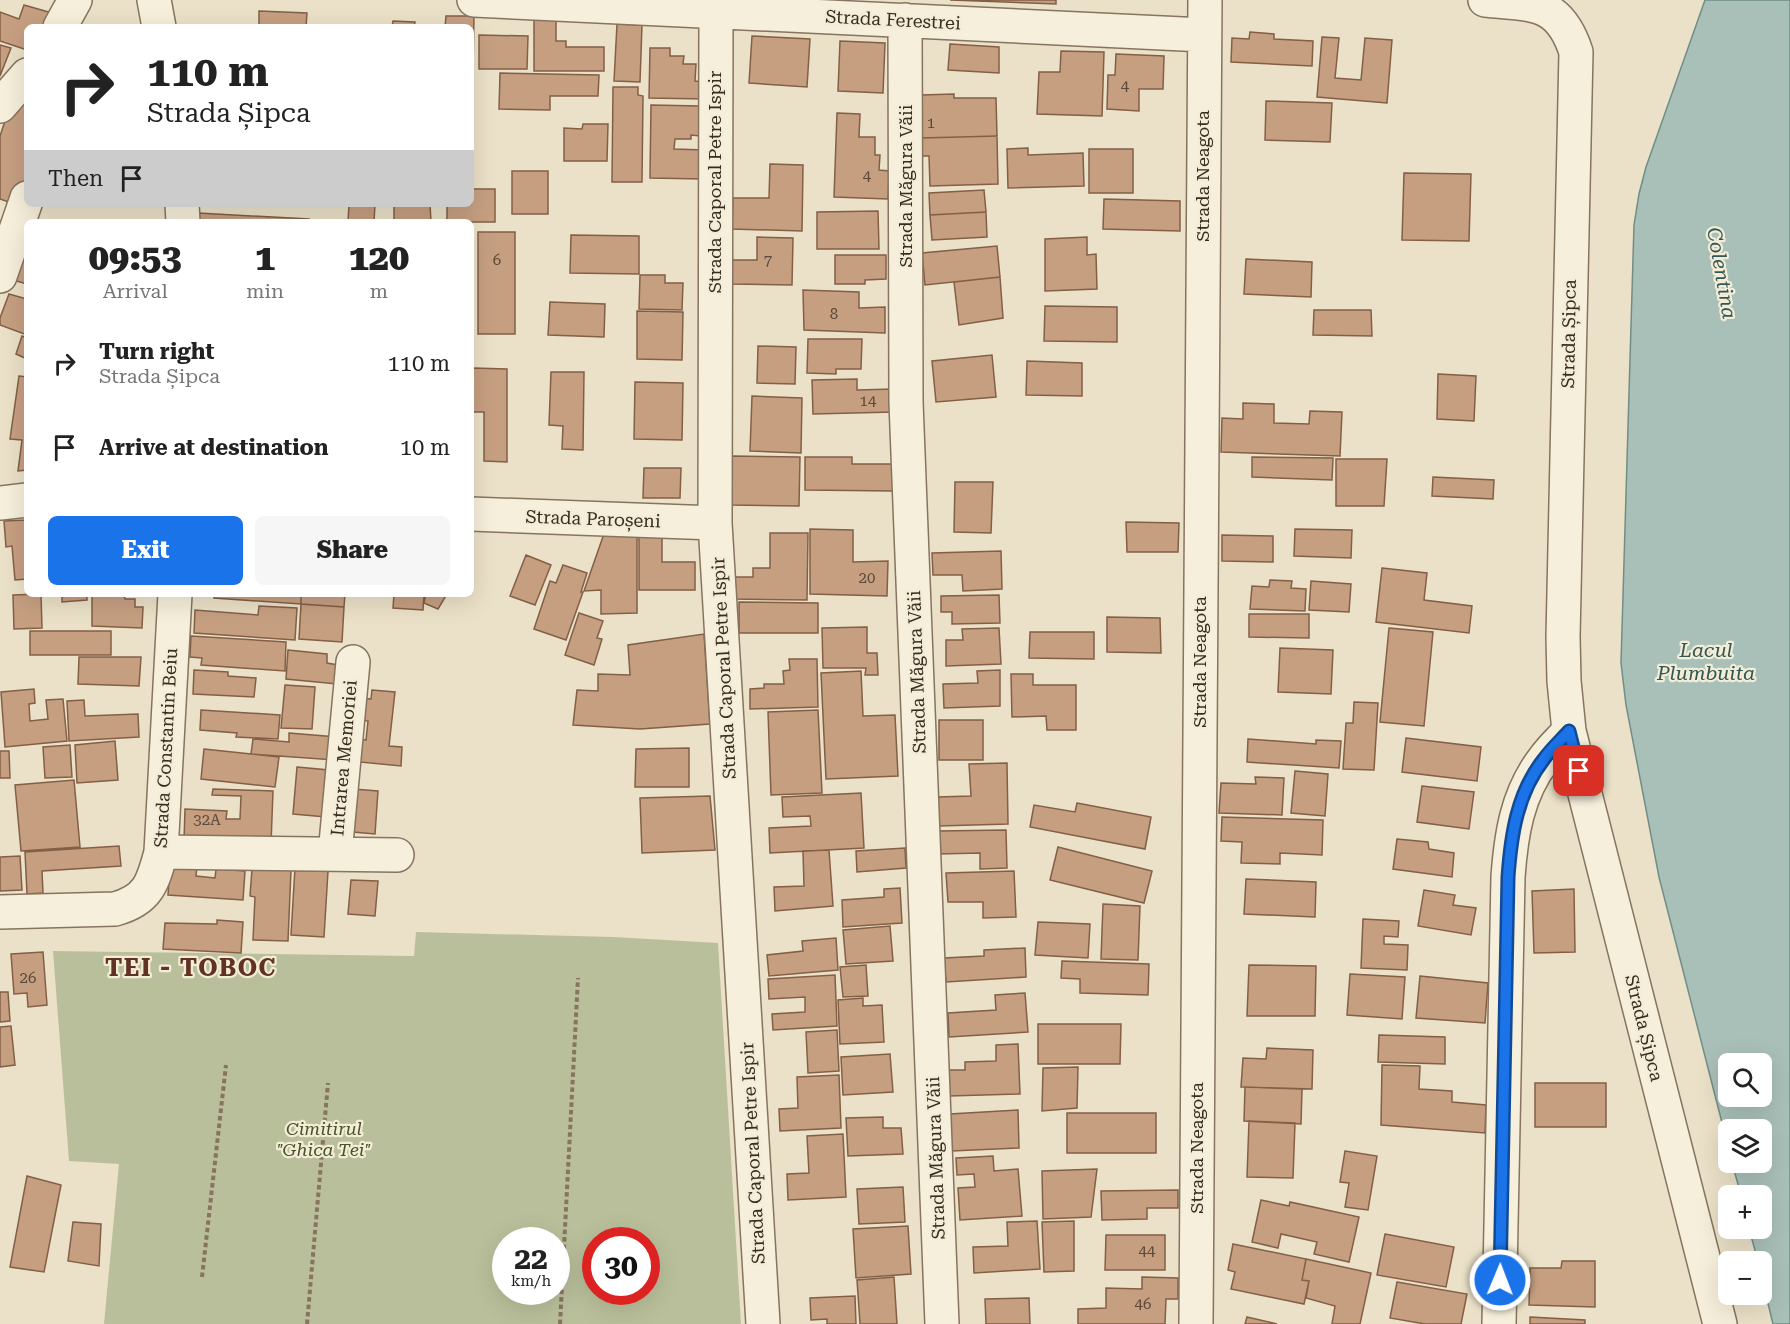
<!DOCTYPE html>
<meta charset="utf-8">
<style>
body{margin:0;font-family:"Roboto Serif",serif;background:#f6f6f6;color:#222;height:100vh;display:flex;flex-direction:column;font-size:22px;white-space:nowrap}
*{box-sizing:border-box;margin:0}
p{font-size:20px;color:#767676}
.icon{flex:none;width:33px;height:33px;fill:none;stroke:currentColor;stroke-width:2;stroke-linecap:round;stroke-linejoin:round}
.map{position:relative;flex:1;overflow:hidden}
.panel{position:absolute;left:24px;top:219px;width:450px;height:378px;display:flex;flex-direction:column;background:#fff;border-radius:9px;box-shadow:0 6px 24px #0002}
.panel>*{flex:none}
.hud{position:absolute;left:24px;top:24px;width:450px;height:183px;border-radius:9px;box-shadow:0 6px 24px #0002;background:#fff;color:#222;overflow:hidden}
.controls{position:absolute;left:1718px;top:1053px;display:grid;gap:12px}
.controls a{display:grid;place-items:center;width:54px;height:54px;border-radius:9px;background:#fff;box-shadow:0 6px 24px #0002;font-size:30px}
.speed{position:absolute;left:492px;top:1227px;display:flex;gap:12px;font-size:30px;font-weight:700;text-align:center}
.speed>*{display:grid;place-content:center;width:78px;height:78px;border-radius:50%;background:#fff;box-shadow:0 6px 24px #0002;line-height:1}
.speed small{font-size:15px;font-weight:400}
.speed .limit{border:9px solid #d22;background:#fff;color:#111}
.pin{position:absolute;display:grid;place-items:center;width:51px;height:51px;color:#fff;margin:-26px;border-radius:12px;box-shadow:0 3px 9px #0006}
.me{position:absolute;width:66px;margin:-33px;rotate:1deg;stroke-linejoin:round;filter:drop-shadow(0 0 4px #0008)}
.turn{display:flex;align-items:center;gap:21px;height:126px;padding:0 24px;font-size:27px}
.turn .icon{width:78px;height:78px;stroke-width:2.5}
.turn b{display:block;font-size:42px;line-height:51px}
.then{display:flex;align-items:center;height:57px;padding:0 24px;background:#0003;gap:12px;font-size:22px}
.eta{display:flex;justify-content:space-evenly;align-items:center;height:102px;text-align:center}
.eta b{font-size:36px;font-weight:800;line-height:42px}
.action{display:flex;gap:12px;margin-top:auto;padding:12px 24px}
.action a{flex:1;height:69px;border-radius:9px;background:#1a73e8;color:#fff;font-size:24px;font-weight:800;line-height:69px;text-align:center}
.action a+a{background:#f6f6f6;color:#222}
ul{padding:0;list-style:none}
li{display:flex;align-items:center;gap:18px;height:84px;padding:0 24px}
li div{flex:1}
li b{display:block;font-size:22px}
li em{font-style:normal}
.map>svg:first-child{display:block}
</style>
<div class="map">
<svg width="1790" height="1324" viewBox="0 0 1790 1324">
<rect width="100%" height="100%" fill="#ebe1c8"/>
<!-- cemetery -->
<path fill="#babf9b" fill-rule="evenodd" d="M416,932l197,5 105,6 23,381h-637l15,-160 -50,-3 -16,-210 361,5zM506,1240h50v52h-50zM646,1240v52h-50v-52z"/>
<!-- water -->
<path fill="#a9c0b9" stroke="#708e87" stroke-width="1.5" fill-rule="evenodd" d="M1705,0h85v1324h-17l-12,-49v-13l-3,-1 -9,-32 12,-1v-32l-20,-1 -9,-32 29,-1v-32h-33v16l-69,-269 -33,-172 -5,-42 13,-438 5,-31 7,-27zM1728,1064h33v32h-33z"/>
<!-- building -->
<path fill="#c69f81" stroke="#835f46" stroke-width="1.5" d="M950,0h106v4z
M24,5l28,8 -9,14h-16v23l-27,-9v-29l19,7z
M259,11l48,2 -1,14h-47z
M446,16h28l-1,53h-2v-42h-26z
M556,18v23h10v6h38v24h-70v-52z
M393,21l22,1 -1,5h-22z
M617,24l25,1 -2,57 -26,-1z
M1250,32l24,2v5l39,2 -1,25 -81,-4 1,-24 17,1z
M479,35l49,1 -1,33h-48z
M752,36l58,3 -3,48 -58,-4z
M1322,37l17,1 -4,40 26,2 4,-42 27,2 -5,63 -70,-6z
M840,41l45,2 -2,50 -45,-2z
M950,44l49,3v26l-51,-3z
M0,45l11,3 -11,28z
M650,48h20v8h14l-1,8h13l-1,17 12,1 -1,17 -57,-1z
M1061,51l43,1 -2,64 -65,-2 2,-42h21z
M1116,54l48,2 -1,33h-24v22l-32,-2 1,-34h7z
M500,73l99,2 -1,21h-48v14l-51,-1z
M613,87h25v8l5,1 -1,86h-30z
M954,94v4h42l1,38 -76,2v-43z
M24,100l3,1v85l-7,20 -20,-7v-63l5,-15z
M1266,101l66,2 -2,39 -65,-2z
M651,105l49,1v30l-9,-1v4h-16l-1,10 30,1 -1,29 -53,-1z
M837,113l23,1 -1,23h16v18h5l-1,15 10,1 -1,28 -54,-2z
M583,124h25l-1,37h-43v-33l18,1z
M997,136l1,48 -68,2 -1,-30h-8v-18z
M1028,148v7l55,-2 1,33 -76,2 -1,-39z
M1089,149h44v44h-44z
M770,164l33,1 -1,66 -70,-2 1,-31h36z
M512,171h36v43h-36z
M1404,173l67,1 -2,67 -67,-1z
M471,189h24v33h-48v-18h24z
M984,190l2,22 -56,3 -1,-22z
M1104,199l76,2v30l-77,-2z
M349,204h26l-1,18h-26z
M394,204h36l1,18h-37z
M878,211l1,38h-62v-37z
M986,212l1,25 -55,3 -2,-25z
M198,213l111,6v3h-112z
M478,232h37v102h-37z
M571,235l68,1v38l-69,-1z
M27,236v48l-14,-4z
M757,237l36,1 -1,47 -62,-1v-24h27z
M1087,237v18l9,-1 1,35 -52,2v-52z
M997,246l3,31 -75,8 -3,-32z
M835,255h51v24l-21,1v4h-30z
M1246,259l66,3 -1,35 -67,-3z
M640,275h25v8h18l-1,27 -43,-1z
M1000,277l3,41 -44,7 -5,-43z
M803,290l56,2v16l26,-1v26l-81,-3z
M9,294l18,5v36l-27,-10v-7z
M550,302l55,2 -1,33 -56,-2z
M1045,306l72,1v35l-73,-1z
M1314,310h57l1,26 -59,-1z
M637,311l46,1 -1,48 -45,-1z
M22,336l5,2v21l-11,-5z
M808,339h54l-1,30h-25v5l-29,-1z
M758,346l38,1 -1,37 -38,-1z
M992,355l4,42 -60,5 -4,-41z
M1027,361l55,2v33l-56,-1z
M473,368l34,1v93l-23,-1v-49h-11z
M551,372h33l-1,78 -21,-1 1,-23 -14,-1z
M1438,374l38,2 -2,45 -37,-2z
M19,376l8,1v93l-9,1 4,-31 -12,-1z
M857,379v11l36,-1 1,23 -81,2 -1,-34z
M635,382l48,1 -1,57 -48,-1z
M752,396l50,2 -1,55 -51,-2z
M1243,403l31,1v19l35,1 1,-13 32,1 -2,44 -119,-4 1,-34 21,1z
M732,456l68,1 -1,49 -68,-1z
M805,457h47v7h41l1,27 -89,-1z
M1252,457l81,1 -1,22 -80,-3z
M1336,459h51l-3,47h-48z
M644,468h37l-1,30h-37z
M1433,477l61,3 -1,19 -61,-3z
M955,482h38l-2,51 -37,-1z
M27,520v59l-12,1 -3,-34 -6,1 -2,-26z
M1126,522l53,1 -1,29h-51z
M606,528l31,1v84l-36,1v-24l-17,1z
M810,529l43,1v32l35,-1 -1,35 -77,-2z
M1295,529l57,1 -1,28 -57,-2z
M770,533h38l-1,67 -73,-1v-22h19v-9h17z
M1222,535l51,1v26l-51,-1z
M639,536h23v26h33v28h-56z
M1001,551l1,38 -39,2 -1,-16h-29l-1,-22z
M526,555l25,10 -16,40 -25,-9z
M563,565l24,8 -6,19h2l-17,48 -32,-11 16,-48 6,2z
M1382,568l45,5 -3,27 48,6 -3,27 -93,-11z
M1270,580l22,1 -1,7 15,1 -1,22 -55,-2 2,-23 17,1z
M1311,581l40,3 -2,28 -40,-2z
M41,594l1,34 -28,1 -1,-34z
M62,594h25v6l-25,2z
M92,594h32l1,5h10v8h8l-1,21 -50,-2z
M214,594h87v10l-87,-6z
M301,594h44l-1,13 -43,-3z
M394,594h30l-1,16 -30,-2z
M426,594h21l-9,15 -14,-6z
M999,595l1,28 -48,1v-12h-11v-16z
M739,602l79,1v30h-79z
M301,604l43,3 -2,35 -43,-3z
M259,606l38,2 -2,32 -101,-7 1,-23 63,5z
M579,613l24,8 -6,17 5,1 -8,26 -29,-10z
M1249,614h60v24l-60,-1z
M1107,617l53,1 1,35 -54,-1z
M867,627v26h10l1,22h-13l1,-7h-43l-1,-40z
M999,628l2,36 -55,2v-26h17l-1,-11z
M1389,628l44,4 -9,94 -44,-4z
M30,631h81v24h-81z
M1030,632h64v27l-65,-1z
M704,634l6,90 -70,5 -67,-4 4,-35 21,1v-17l32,1 -2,-30z
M191,636l95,6 -1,29 -84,-6 1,-7 -12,-1z
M1280,648l53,2 -2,44 -53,-2z
M288,650l39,4v9l12,2 -2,19 -51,-5z
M79,657h62l-2,29 -61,-2z
M789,659h28l1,48 -68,2v-20l14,-1v-4h20l-1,-13 7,-1z
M194,670l34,2v4l28,2 -2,19 -61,-3z
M1000,670v36l-56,2 -1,-24 35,-1 -1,-12z
M861,671l2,45 32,-1 3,61 -72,3 -5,-106z
M1011,674h22v11h43v45h-29l-1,-14 -34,1z
M285,685l30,2 -3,42 -31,-1z
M34,689l1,14 -6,1 1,17 18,-2 -2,-19 17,-1 4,42 -62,6 -4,-55z
M372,690l23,2 -6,54 13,1 -1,19 -51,-5 2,-23 14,2 2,-19 -12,-2 1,-21 14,1z
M84,700l1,16 53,-2 1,23 -70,4 -2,-40z
M1354,702l24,1 -4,67 -31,-1 3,-46h7z
M201,710l79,5 -2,24 -42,-2 1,-4 -37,-3z
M818,710l4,83 -51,2 -3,-83z
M939,720h44v40h-44z
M289,733l48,4 -2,23 -84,-6 2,-15 36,3z
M1406,738l75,9 -4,34 -75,-9z
M1248,739l68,5v-4l25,1 -2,27 -92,-6z
M115,741l3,39 -41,3 -2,-38z
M70,745l2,32 -27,1 -2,-31z
M689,748v39h-54l1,-38z
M204,749l75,8 -4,30 -74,-8z
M0,751h9l1,27h-10z
M1007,763l1,61 -70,2 -1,-29 34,-1 -2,-32z
M297,767l32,3 -3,47 -33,-3z
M1295,771l33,3 -3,42 -34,-3z
M1255,777l29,1 -2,37 -63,-2 2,-30 35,1z
M74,780l6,67 -59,4 -6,-66z
M1422,786l52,6 -5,37 -52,-7z
M213,789l60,2 -2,53 -87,-3 1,-32 42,2 -1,8h14l1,-23 -29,-1z
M353,789l25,2 -3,43 -22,-2z
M861,793l3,55 -94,5 -1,-25 42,-2 -1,-10 -27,1 -1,-20z
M710,796l5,54 -73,3 -2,-55z
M1077,803l74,14 -6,32 -115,-22 4,-22 41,7z
M1222,817l101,3 -1,35 -42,-2v11l-39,-1 1,-21 -21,-1z
M1006,830l1,38 -27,1v-16l-42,1v-23z
M1397,839l31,3 1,7 25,4 -2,24 -59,-8z
M119,846l2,20 -79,5 1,22 -16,1 -2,-42z
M1058,847l94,24 -8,32 -94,-23z
M905,848l1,20 -49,4 -1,-21z
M829,850l4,56 -58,5 -1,-24 30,-1 -1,-35z
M20,856l2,34 -22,1v-34z
M170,865l27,1 -1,10 19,2 1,-9 29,2 -2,29 -75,-5z
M295,868l33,3 -4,66 -33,-2z
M252,869l39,1 -3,71 -35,-1 2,-43 -5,-1z
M1014,871l2,46 -33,1v-16h-35l-2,-29z
M1246,879l70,3 -1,35 -71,-3z
M351,880l27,1 -3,35 -27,-2z
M900,888l2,35 -59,4 -1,-27 42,-3v-8z
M1574,889l1,63 -41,1 -2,-62z
M1424,890l31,5 -2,10 23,3 -5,27 -53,-9z
M1103,904l37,2 -2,54 -37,-1z
M1363,919l36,2 -1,16 -14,-1v8l24,1 -1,25 -46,-2z
M217,920l26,2 -2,31 -78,-4 2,-26 52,1z
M1038,922l52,2 -2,34 -53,-3z
M890,926l3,35 -47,3 -3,-34z
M836,938l2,32 -69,6 -2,-21 36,-4 -1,-10z
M1025,948l1,29 -80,5 -2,-24 40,-2v-6z
M43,952l4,53 -19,2 -1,-14 -13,1 -3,-40z
M1062,961l87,3 -1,31 -68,-2v-14l-19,-1z
M866,965l2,31 -25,1 -3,-30z
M1249,965l67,1 -1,50h-68z
M1350,974l55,3 -3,42 -55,-4z
M835,975l2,51 -64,4 -1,-16 33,-2v-15l-36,2 -1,-20z
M1420,976l68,7 -3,40 -69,-5z
M0,992h8l2,29 -10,1z
M1025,993l3,39 -79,5 -1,-24 48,-3 -1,-15z
M863,998v8l19,-1 2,37 -44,2 -2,-44z
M1038,1024h83l-1,40h-82z
M11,1026l4,39 -15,2v-40z
M837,1030l2,41 -31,2 -2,-41z
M1379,1035l66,2v27l-67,-2z
M1018,1044l2,50 -71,2 -1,-26h17v-8l31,-1v-16z
M1267,1048l46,2 -1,39 -71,-2 2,-29 23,1z
M890,1054l3,38 -50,3 -2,-38z
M1382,1065l38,1 -1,23 33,2v11l34,3 -1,28 -104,-8z
M1078,1067l-1,41 -35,3 1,-43z
M839,1075l2,53 -61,3 -1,-22 19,-1 -1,-31z
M1535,1083h71v44h-71z
M1245,1087l57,2 -1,35 -57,-3z
M1018,1110l1,38 -67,3 -2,-37z
M1067,1113h89v40h-89z
M883,1117v11h18l2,26 -55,2 -2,-38z
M1249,1121l46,2 -2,55 -46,-1z
M843,1134l3,63 -58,3 -1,-26 22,-1 -2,-37z
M1345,1151l32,5 -9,54 -23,-3 4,-24 -9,-1z
M993,1156l1,15 24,-2 4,47 -62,4 -2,-32 17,-1 -1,-13 -17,1 -1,-17z
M1097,1169l-6,48 -48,2 -1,-48z
M27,1176l34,9 -17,87 -34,-5z
M903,1187l2,35 -46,2 -2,-35z
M1178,1190v18h-31v11l-45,1 -1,-29z
M1261,1200l28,6 1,-4 69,15 -10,45 -35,-8 3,-12 -36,-8 -3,14 -26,-6z
M1037,1221l3,48 -66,4 -1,-26 35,-1 -1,-24z
M1074,1221v50l-30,1 -2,-50z
M73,1222l28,2 -2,42 -31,-5z
M908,1226l3,48 -55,4 -3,-49z
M1385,1234l69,13 -8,40 -69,-12z
M1106,1235h59v35h-60z
M1233,1244l73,15 -4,21 7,1 -5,23 -73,-15 4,-17 -7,-2z
M1306,1259l65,14 -11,51h-28l3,-18 -29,-8 3,-17 -7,-1z
M1562,1261h33v46l-66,-2 1,-37h31z
M894,1277l3,47h-37l-3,-44z
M1142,1277l36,1v21h-12l-1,25h-87v-15l28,-1v-20l36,1z
M1397,1282l70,12 -6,30h-36l-35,-6z
M855,1296l1,28h-29v-5l-16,1 -1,-22z
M1029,1298l1,26h-44l-1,-25z
M1247,1317l30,7h-32z
M1530,1317l55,3v4h-55z"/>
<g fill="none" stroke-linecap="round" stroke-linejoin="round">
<!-- minor casing -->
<g stroke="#86745f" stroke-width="36">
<path id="minor" d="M154,0l5,27
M474,0l730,35
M1485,0c48,5 74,0 91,52l-13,585 1,44 5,50 151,593
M716,11l-1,512 48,801
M905,20l1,382 36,922
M60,27l15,-27
M0,106l27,-31
M182,204l1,18
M0,276l27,-78
M0,503l27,-3
M471,514l244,9
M161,852l236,3
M335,854l18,-192
M0,912l115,-3c33,-9 38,-26 46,-57l14,-258
M1196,1324l9,-1324
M1499,1324l9,-447c3,-42 9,-83 36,-118 7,-10 17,-19 25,-28"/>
</g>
<!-- path -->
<path stroke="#86745f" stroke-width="4" stroke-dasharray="4.5 3" stroke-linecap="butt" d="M202,1277l24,-212
M307,1324l21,-241
M560,1324l18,-346"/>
<!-- minor -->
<use href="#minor" stroke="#f6efdb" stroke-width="33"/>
</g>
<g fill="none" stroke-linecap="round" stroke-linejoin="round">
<!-- route casing -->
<g stroke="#114b97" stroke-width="15">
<path id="route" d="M1500,1280l8,-403c3,-42 9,-84 36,-118 7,-10 17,-19 25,-28l10,40"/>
</g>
<!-- route -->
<use href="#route" stroke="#1a73e8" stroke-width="10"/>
</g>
<g text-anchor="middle" stroke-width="4.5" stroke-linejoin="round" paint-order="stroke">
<!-- number labels -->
<g font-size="15" fill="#5c4939">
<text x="1125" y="91">4</text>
<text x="931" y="128">1</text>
<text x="867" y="181">4</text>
<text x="497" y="265">6</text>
<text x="768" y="265">7</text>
<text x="834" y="319">8</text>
<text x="868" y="406">14</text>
<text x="867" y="583">20</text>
<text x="207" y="825">32A</text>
<text x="28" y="983">26</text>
<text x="1147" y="1256">44</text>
<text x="1143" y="1309">46</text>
</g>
<!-- street labels -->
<g font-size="18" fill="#382c21" stroke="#f3ecd7">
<text transform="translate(893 20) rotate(3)" y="6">Strada Ferestrei</text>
<text transform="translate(1203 176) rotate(-90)" y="6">Strada Neagota</text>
<text transform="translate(715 182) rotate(-90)" y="6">Strada Caporal Petre Ispir</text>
<text transform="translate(906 186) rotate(-90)" y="6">Strada Măgura Văii</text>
<text transform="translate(1569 334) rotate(-89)" y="6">Strada Șipca</text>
<text transform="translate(593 519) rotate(2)" y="6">Strada Paroșeni</text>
<text transform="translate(1200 662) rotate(-90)" y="6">Strada Neagota</text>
<text transform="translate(724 668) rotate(-93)" y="6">Strada Caporal Petre Ispir</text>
<text transform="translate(917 672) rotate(-92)" y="6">Strada Măgura Văii</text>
<text transform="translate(166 748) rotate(-87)" y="6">Strada Constantin Beiu</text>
<text transform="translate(344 758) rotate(-85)" y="6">Intrarea Memoriei</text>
<text transform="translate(1644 1028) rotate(76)" y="6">Strada Șipca</text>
<text transform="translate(1197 1148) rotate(-90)" y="6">Strada Neagota</text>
<text transform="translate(753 1153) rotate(-93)" y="6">Strada Caporal Petre Ispir</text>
<text transform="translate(936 1158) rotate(-92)" y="6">Strada Măgura Văii</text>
</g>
<!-- park labels -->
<g font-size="18" font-style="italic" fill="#485229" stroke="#f3ecd7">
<text x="324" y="1135">Cimitirul<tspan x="324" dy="21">"Ghica Tei"</tspan></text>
</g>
<!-- water labels -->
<g font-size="20" font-style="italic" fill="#325654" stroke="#f3ecd7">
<text transform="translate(1722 273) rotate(80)" y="7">Colentina</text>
<text x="1706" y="657">Lacul<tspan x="1706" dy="23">Plumbuita</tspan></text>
</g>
<!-- district labels -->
<g font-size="24" font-weight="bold" letter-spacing="1.5" fill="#613124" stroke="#f3ecd7">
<text x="191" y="976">TEI - TOBOC</text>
</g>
</g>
</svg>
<div class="controls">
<a><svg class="icon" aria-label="search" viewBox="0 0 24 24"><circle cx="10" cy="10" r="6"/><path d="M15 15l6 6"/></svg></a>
<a><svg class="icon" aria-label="layers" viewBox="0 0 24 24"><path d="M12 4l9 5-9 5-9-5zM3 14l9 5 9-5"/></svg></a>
<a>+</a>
<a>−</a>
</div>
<div class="speed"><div>22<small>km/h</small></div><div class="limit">30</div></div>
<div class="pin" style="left:1579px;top:771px;background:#d93025"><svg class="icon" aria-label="arrive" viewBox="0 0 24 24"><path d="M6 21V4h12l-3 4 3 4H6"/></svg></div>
<svg class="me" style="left:1500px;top:1280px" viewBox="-20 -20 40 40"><circle r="17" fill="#1a73e8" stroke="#fff" stroke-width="3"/><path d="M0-11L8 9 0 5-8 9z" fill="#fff"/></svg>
<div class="hud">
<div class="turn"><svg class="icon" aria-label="right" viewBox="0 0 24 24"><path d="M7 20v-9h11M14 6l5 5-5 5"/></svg><div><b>110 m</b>Strada Șipca</div></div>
<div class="then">Then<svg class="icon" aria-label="arrive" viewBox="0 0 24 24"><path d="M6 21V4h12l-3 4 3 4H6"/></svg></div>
</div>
<section class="panel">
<div class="eta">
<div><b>09:53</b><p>Arrival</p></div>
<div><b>1</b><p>min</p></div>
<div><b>120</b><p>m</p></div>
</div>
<ul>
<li><svg class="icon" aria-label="right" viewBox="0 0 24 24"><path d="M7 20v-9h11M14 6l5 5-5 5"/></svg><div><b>Turn right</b><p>Strada Șipca</p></div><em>110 m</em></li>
<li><svg class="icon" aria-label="arrive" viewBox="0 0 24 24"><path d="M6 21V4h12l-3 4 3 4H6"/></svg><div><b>Arrive at destination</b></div><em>10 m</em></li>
</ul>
<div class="action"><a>Exit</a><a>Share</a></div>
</section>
</div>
